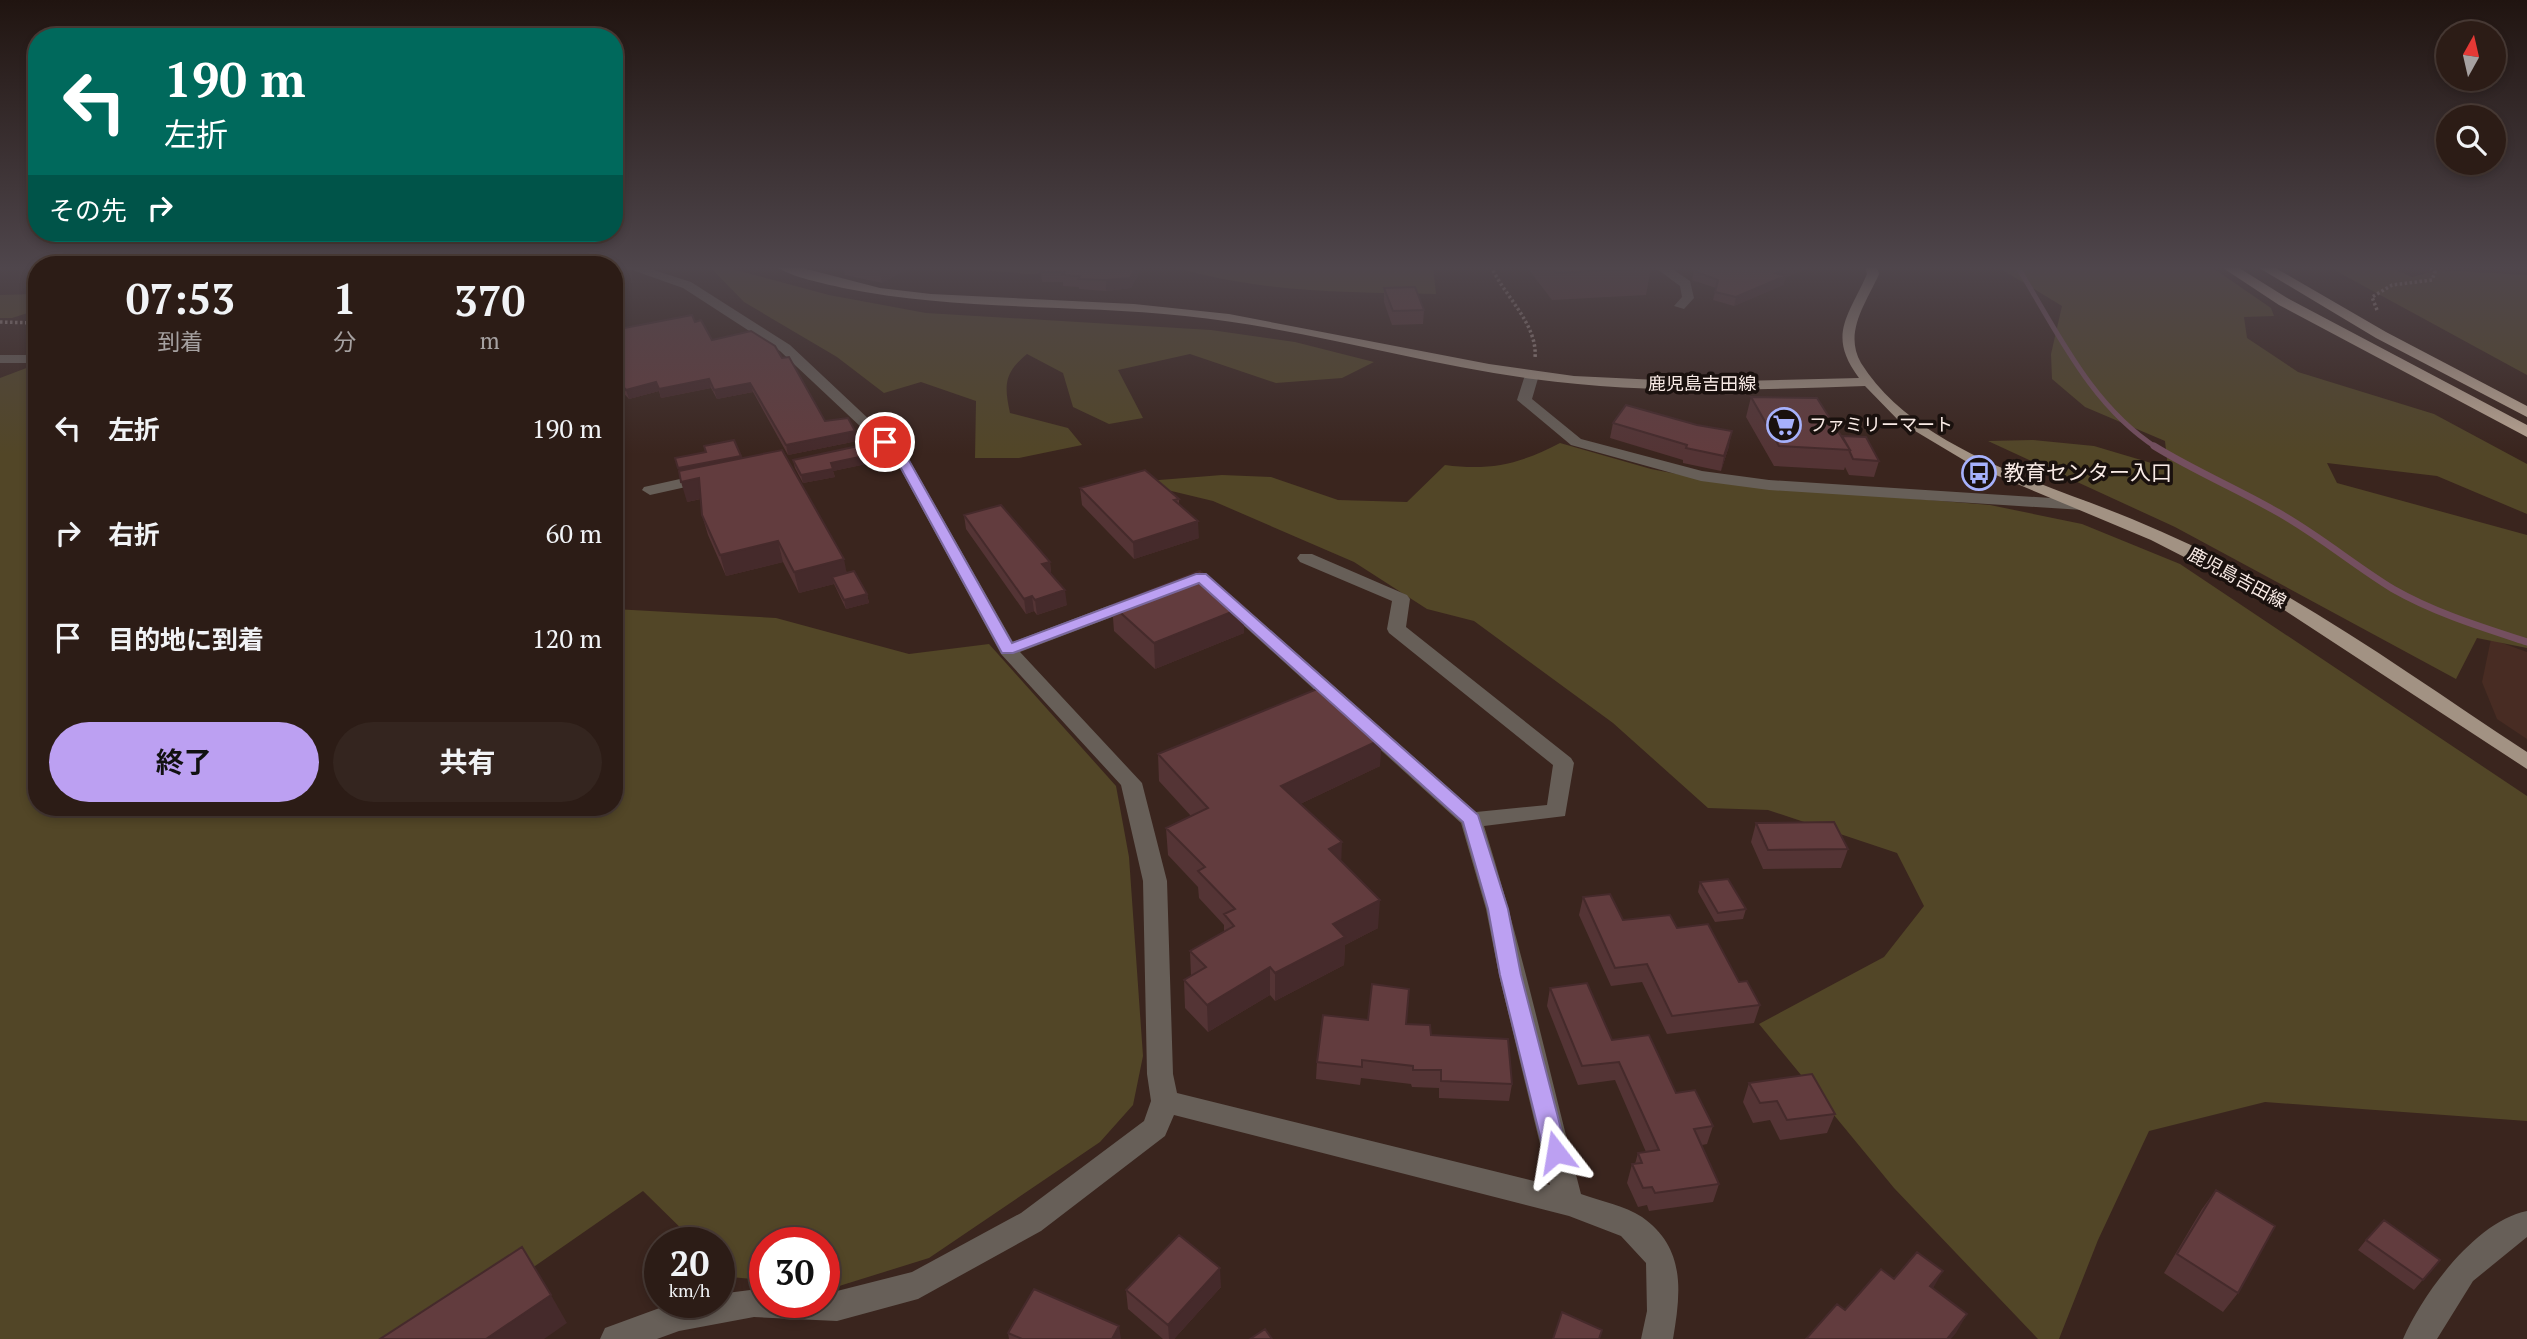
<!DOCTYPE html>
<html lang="ja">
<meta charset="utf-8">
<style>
body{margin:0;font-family:"PT Serif","Noto Sans JP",serif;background:#34251f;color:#f1f3f6;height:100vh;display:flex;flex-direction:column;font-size:26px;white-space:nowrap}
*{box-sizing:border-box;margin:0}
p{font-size:23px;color:#a6a1a1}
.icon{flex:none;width:38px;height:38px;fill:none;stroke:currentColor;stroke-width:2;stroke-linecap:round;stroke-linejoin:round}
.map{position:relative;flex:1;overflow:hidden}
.side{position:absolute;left:28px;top:256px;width:595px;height:560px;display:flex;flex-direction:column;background:#2c1c16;border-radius:28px;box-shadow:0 4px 10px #0003,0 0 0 2px #483a35}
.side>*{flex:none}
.guide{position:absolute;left:28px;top:28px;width:595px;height:214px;border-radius:28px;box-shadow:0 4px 10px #0003,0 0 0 2px #483a35;background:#00695c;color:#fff;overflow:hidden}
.needle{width:46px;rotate:8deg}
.fabs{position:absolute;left:2436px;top:21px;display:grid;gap:14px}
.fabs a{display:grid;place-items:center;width:70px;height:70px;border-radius:50%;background:#2c1c16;box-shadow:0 4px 10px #0003,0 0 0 2px #483a35;font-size:35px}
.speed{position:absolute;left:644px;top:1227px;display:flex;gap:14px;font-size:35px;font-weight:700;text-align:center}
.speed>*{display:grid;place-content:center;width:91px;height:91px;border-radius:50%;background:#2c1c16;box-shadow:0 4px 10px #0003,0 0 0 2px #483a35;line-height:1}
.speed small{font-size:18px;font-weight:400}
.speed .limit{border:10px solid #d22;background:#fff;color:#111}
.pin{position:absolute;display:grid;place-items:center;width:60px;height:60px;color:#fff;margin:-30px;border:4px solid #fff;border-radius:50%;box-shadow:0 2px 7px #0007}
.me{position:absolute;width:77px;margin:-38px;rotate:346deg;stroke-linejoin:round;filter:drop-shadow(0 0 5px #0008)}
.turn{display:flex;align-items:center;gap:24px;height:147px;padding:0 21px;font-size:32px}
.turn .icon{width:91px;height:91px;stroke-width:2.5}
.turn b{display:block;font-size:49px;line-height:60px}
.then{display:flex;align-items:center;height:66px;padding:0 21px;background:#0003;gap:14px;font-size:26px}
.eta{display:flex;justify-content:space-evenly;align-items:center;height:119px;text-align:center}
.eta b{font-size:42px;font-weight:700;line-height:49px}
.cta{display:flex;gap:14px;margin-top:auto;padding:14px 21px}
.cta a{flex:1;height:80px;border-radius:42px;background:#bca0f2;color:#111;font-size:28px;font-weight:700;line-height:80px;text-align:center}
.cta a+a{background:#34251f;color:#f1f3f6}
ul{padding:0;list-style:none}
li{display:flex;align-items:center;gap:21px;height:105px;padding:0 21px}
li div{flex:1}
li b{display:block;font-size:26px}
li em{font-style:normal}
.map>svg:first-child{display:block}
</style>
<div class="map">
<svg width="2527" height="1339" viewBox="0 0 2527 1339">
<rect width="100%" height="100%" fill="#3a251e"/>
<!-- built -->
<path fill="#482c23" d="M2491,639l36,13v87l-30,-20 -15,-37z"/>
<!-- green -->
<path fill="#524627" d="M709,266h12l108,29 97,18 285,17 84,12 79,20 -32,16 -66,5 -86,-29 -72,16 25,48 -34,6 -36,-17 -10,-34 -36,-19c-23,19 -23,31 -17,59l58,15 14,17 -63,13h-44l1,-57 -55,-19 -37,11 -47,-36 -93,-55z
M930,266h155l-3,4 -53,4z
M1170,266h263l3,28c-95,-2 -174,-1 -266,-28z
M1996,266h214l61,42 3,8 -30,1 3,21 51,34 136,42 93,50v50l-90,-38 -110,-13 10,20 190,52v113l-50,-10 -21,41 -281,-152 -187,-86 45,-1 61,6 74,22 -3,-27 -80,-34 -33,-28 -1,-25 11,-48z
M2327,266h59l26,11 27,-7 88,5v100z
M37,294v16l-25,8h-12v-23z
M37,364v443h577v-198l162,9 133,36 80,-10 127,142 13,71 14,199 -10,49 -33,37 -171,116 -93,29 -12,-1v-44h-59v38l-35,-3 -11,-11v-24h-24l-52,-51 -213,148h-430v-961z
M1560,443l91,26 72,14 267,22 92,19 98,40 347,232v325l-262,-19 -116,29 -51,109 -39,99h-21l-144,-151 -135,-164 125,-67 40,-51 -27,-53 -129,-43 -60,-2 -95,-85 -139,-102 -47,-12 -73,-47 -141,-61 -79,-19 88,-7 49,2 67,23 69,2 38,-37c45,6 75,-1 115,-22z"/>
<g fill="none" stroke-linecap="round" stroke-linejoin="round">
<!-- stream-far1 -->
<path stroke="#744f5f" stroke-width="5" d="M2017,266c40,65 74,140 140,182"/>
<!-- stream -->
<path stroke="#744f5f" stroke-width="7" d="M2154,446c39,24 79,41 118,63 43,23 80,55 121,80 42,24 88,38 134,53"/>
<!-- path -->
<path stroke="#9e8c86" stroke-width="3.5" stroke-dasharray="2.5 2.5" stroke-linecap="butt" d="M1491,266c13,30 47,58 44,92
M2377,310l-5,-13 20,-12 40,-5 3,-8 -8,-6
M0,322l37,1"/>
<!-- minor -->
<path fill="#675f58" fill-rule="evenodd" d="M621,266h20l50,16 99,63 116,109 107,188 116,-44 6,-1 9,5 -3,4 -121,46 122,131 25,98 6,193 4,19 373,92 -51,-210 -13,-66 -25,-86 -242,-220 -3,-4 3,-4h12l245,217 71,-7 6,-40 -164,-132 -2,-4 5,-28 -92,-39 -3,-4 3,-4h12l95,41 3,4 -4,28 165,131 3,5 -9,53 -81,10c38,121 65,246 97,368 19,7 45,12 61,23 44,31 39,75 31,122h-32l6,-28 -1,-48 -25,-27 -52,-20 -395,-101 -9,21 -124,95 -123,68 -81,22 -83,-4 -75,14 -22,8h-57l5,-11 71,-26h43v-8l46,-6v14h59v-11h13l75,-19 109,-59 123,-92 7,-20 -4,-27 -4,-193 -22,-96 -120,-131 -106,-195 -115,-108 -97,-63z
M1653,266h15l22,15 4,17 -10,11 -10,-3 8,-9 -2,-11z
M0,355h37v8h-37z
M1532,371l7,4 -7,24 49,40 121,32 67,9 314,20 8,5 -8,5 -314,-20 -68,-9 -130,-36 -54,-45 8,-25z
M707,473l8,5 -2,3 -63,14 -8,-5 2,-3z
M2527,1211v26l-54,44 -36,58h-34c20,-46 73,-118 124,-128z"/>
<!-- primary -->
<path fill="#a29283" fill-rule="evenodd" d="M775,266h20l85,22 51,6 203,10 95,10 260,50 85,12 126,6 159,-4c-32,-43 -11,-61 8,-104l-2,-8h12l2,8c-12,28 -36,58 -18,89 54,86 181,119 271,156 39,16 77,34 114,54 98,53 188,118 281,179v17l-255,-167 -121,-62 -179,-75 -72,-43 -35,-36c-111,4 -222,8 -332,-7 -117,-16 -230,-51 -348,-63 -114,-12 -229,-5 -342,-28 -20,-5 -50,-10 -68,-22z"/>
<!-- motorway -->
<path fill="#baa694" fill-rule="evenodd" d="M2220,266h16l53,33 238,126v12l-248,-132z
M2256,266h16l114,66 141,74v11l-151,-79z"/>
</g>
<!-- wall -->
<path fill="#543435" d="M837,266h72v2l-27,15 -37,-8 -1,-6z
M1045,266h98l-12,22 -25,3 -27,-2v-2l-16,-1v-4h-21l-1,-10z
M1526,266h123l2,2 -5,27 -94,5z
M1692,266h119l-26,12 -2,7 -49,21 -21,-6 3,-12 -24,-8 2,-9 2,-1z
M1384,288l40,22 -1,14 -31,1 -8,-23z
M695,322l17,18 70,18 43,63 30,10 2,10 -69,14 -35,-63 -36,7 -6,-11 -50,10 -2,-7 -30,8 -15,-16v-53z
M1751,397l91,40 37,24 -5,16 -25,-2 -4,-8 -1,3 -70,-4 -28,-49z
M1613,423l116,23 -8,25 -38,-8v-3l-73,-22z
M704,446l37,10 1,2 125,136 2,9 -23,6 -12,-25 -35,9 -16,-31 -57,14 -18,-41 -6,-20 -1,-16 -14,3 18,-50z
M793,460l78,3 -38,8 2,6 -32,6 -8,-15z
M1080,488l99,11v6l20,33 -65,21 -52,-54z
M964,515l86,47 1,12 16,31 -30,10 -3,-4 -8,3 -60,-85z
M1112,605l132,2v26l-89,36 -41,-38z
M1158,754l222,12 -80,38 41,58 37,66 -33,17 -1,20 -69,36 -5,-6 -62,37 -23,-24 -1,-28 7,-4 -1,-25 34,-19v-7l-25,-27 -1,-11 -30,-32 -2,-27 25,-12 -32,-35z
M1756,823l92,26 -7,19 -78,1 -12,-27z
M1700,882l46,27 -3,10 -28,3 -17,-30z
M1583,897l40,23 54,8 62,54 21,23 -6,18 -87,11 -25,-52 -31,4 -32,-71z
M1550,988l126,105 37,33 -6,18 -5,1 17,39 -6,18 -64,9 -2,-6 -9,2 -11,-24 5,-19h3l3,-11 8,-1 -31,-72 -37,5 -31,-79z
M1406,1024l25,11 81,49 -3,17 -70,-3v-10l-27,-1 -1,-3 -50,-6 -1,7 -44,-6 1,-17z
M1749,1083l86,31 -8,19 -47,7 -10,-20 -17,3 -10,-21z
M2216,1190l22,103 -15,19 -59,-39 38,-64z
M2366,1240l74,20 -26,30 -56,-40z
M1221,1287l-47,52h-11l-35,-30 -2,-19z
M1008,1333l113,6h-112z"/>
<!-- shaded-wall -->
<path fill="#452a2b" d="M885,266h24v2l-27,15 -3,-13z
M1137,266h6l-12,22 -25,3v-11z
M1792,266h19l-26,12 -2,7 -49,21 2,-9 40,-24z
M709,379l2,9 -50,10 -2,-9z
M656,382l3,9 -30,8 -3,-9z
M750,383l3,9 -36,7 -3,-9z
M855,431l2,10 -69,14 -2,-10z
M1732,431l-3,15 -8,25 3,-15z
M869,455l2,8 -38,8 2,6 -32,6 -2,-8 30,-12z
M741,456l2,8 -63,12 -2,-8z
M699,478l5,20 -17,4 -6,-20z
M1198,521l1,17 -65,21 -1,-17z
M778,541l5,21 -57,14 -6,-21z
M844,559l4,21 -16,-3 2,7 -35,9 -5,-21z
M1050,562l1,15 -9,-13z
M1065,590l2,15 -30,10 -2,-15z
M867,594l2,9 -23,6 -2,-9z
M1032,596l2,15 -8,3 -2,-15z
M1244,607v26l-89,36 -1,-26z
M1382,739l-2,27 -99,47v-27z
M1342,842l-1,27 -12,-20z
M1380,900l-2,28 -33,17 -1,20 -69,36v-28l58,-49z
M1270,967v28l-62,37 -1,-27z
M1220,1268l1,19 -47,52h-5l-1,-14z
M1943,1271l-11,19 -2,-4z
M551,1295l16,28 -23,16h-58z
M1967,1314l-11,19 -5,6h-4z
M1119,1326l2,13h-9z"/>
<!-- building -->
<path fill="#623c3e" stroke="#452a2b" stroke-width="2" d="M865,266h20l-6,4z
M1045,266h92l-7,12 -24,2 -28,-1 2,-3 -18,-1 3,-3h-24z
M1551,266h98l2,2 -95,5z
M1704,266h88l-16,7 9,3 -49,21 -21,-5 3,-12 -24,-9z
M1415,287l9,23 -31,1 -9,-23z
M692,315l3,7 6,-2 11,20 39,-9 24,15 7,12 7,-1 36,64 23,-3 7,13 -69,14 -36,-62 -36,7 -5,-11 -50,10 -3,-7 -30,8 -12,-14v-46z
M1751,397l66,1 33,52 -71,-4z
M1626,405l71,20 35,6 -8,25 -38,-8 1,-3 -74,-22z
M1842,436l24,1 13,24 -26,-2 -4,-9h1z
M734,440l7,16 -63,12 -3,-10 31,-6 -2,-6z
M863,445l6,10 -38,8 2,6 -32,6 -8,-15z
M782,450l62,109 -50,13 -16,-31 -58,14 -18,-40 -3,-37 -18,4 -2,-11z
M1145,470l34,29 -5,1 24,21 -65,21 -53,-54z
M1001,505l49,57 -8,2 23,26 -30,10 -3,-4 -8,3 -60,-84z
M854,571l13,23 -23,6 -12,-23z
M1200,571l44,36 -90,36 -42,-38z
M1322,687l60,52 -101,47 61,56 -13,7 51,51 -47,24 12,13 -70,36 -5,-6 -63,38 -23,-25 22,-13 -16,-16 44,-25 -10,-12 11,-5 -37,-38 7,-4 -39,-39 42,-20 -50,-54z
M1834,822l14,27 -80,1 -12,-27z
M1728,879l18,30 -28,4 -18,-31z
M1610,894l13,26 47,-5 7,13 31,-4 31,58 8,-1 13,24 -88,11 -25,-52 -32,4 -32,-71z
M1587,983l25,57 37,-5 27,58 19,-3 18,36 -19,3 25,55 -64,9 -3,-6 -9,1 -11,-24 10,-1 -4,-10 21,-3 -40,-88 -37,4 -32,-78z
M1372,984l37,5 -3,35 24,1 1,10 77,4 4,45 -71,-3v-11h-28v-4l-51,-6v7l-45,-5 6,-47 45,5z
M1812,1074l23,40 -48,6 -10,-19 -17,2 -11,-20z
M2216,1190l59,36 -37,67 -61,-39z
M2384,1220l56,40 -17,20 -57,-40z
M1179,1235l41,33 -52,57 -42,-35z
M522,1247l29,48 -65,44h-106z
M1917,1252l26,19 -13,15 37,28 -20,25h-141l31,-35 8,6 36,-41 13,10z
M1034,1289l85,37 -7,13h-90l-14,-6z
M1562,1312l40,18 -3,9h-46z
M1265,1329l7,10h-22z"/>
<!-- sky -->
<linearGradient id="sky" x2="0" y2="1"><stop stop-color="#201410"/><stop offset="0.59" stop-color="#4f464c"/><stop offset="1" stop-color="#4f464c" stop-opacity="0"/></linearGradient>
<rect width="2527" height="454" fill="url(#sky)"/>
<!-- route -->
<path fill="#bca0f2" stroke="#7a689d" stroke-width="2" d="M880,439h9l18,18 105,186 184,-69h10l272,241 30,94 13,66 46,177 -3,7 -8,3 -8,-3 -4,-7 -44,-177 -12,-66 -25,-87 -264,-239 -186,70h-11l-106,-194 -16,-14z"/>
<!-- icons -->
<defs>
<g id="supermarket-ring" transform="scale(1.75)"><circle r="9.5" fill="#1a110e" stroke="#a6b1fc" stroke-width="1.5"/><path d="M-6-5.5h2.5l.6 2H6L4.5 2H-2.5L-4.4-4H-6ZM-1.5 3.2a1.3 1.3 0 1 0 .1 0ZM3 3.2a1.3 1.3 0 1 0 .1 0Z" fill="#a6b1fc"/></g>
<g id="bus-ring" transform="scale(1.75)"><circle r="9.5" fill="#1a110e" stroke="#a6b1fc" stroke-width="1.5"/><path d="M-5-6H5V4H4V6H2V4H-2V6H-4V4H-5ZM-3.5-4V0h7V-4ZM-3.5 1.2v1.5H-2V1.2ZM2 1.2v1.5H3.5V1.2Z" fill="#a6b1fc"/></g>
</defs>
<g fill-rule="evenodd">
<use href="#supermarket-ring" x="1784" y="425"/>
<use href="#bus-ring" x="1979" y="473"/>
</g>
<g text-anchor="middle" stroke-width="7" stroke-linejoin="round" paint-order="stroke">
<!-- far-street labels -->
<g font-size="18" fill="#f9ebe6" stroke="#1a110e">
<text x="1702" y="390">鹿児島吉田線</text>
<text transform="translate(2237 578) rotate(28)" y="6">鹿児島吉田線</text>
</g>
<!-- far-poi labels -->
<g font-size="18" fill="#f9ebe6" stroke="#1a110e" text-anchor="start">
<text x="1809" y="431">ファミリーマート</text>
</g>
<!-- poi labels -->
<g font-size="21" fill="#f9ebe6" stroke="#1a110e" text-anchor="start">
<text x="2004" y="480">教育センター入口</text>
</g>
</g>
</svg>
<div class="fabs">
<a><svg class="needle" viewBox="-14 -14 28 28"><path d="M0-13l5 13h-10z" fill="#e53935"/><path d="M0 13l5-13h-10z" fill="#a6a1a1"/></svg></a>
<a><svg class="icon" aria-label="search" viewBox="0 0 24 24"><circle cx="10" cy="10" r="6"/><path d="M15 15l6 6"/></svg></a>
</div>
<div class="speed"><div>20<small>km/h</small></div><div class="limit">30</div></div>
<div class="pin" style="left:885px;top:442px;background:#d93025"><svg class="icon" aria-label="arrive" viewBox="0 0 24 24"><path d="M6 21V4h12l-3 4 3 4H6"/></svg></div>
<svg class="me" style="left:1556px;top:1152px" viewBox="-20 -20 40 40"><path d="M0-17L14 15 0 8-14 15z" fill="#bca0f2" stroke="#fff" stroke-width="4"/></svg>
<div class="guide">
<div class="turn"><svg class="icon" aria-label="left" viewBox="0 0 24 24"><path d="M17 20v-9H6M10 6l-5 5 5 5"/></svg><div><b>190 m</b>左折</div></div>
<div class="then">その先<svg class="icon" aria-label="right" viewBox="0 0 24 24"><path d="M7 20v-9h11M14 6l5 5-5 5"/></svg></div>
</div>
<section class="side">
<div class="eta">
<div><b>07:53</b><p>到着</p></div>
<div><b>1</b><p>分</p></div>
<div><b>370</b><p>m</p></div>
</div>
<ul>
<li><svg class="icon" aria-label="left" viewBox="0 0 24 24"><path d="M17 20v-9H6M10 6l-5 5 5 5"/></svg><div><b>左折</b></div><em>190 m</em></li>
<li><svg class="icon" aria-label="right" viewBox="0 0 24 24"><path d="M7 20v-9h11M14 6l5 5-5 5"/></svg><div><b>右折</b></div><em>60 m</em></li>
<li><svg class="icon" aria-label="arrive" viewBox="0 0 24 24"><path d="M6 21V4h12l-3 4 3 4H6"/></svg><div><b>目的地に到着</b></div><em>120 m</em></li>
</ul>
<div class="cta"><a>終了</a><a>共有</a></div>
</section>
</div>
